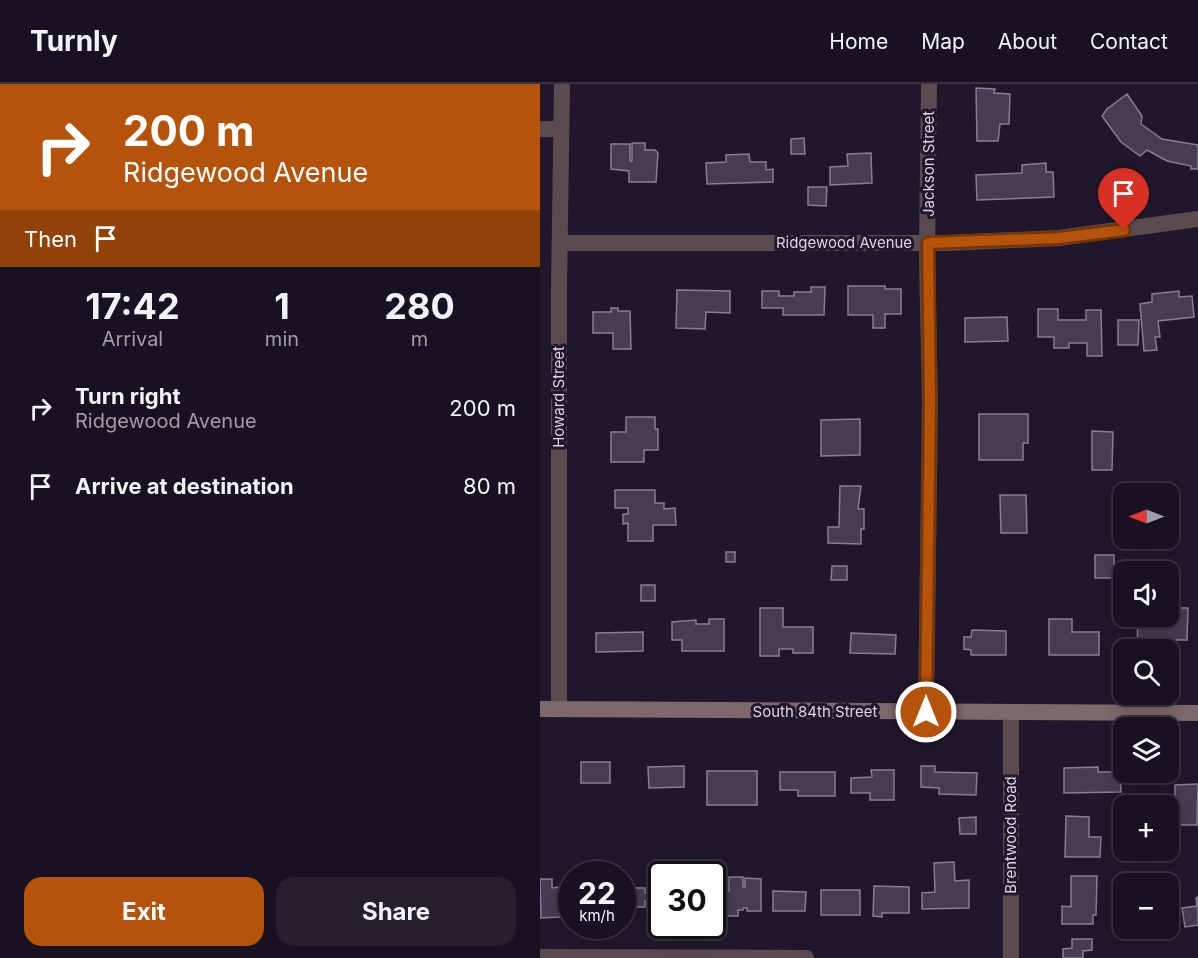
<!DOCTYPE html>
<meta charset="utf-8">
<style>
body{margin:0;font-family:Inter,sans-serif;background:#251f2e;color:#f1f3f6;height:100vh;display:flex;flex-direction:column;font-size:22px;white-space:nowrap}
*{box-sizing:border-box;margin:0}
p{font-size:20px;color:#9f9da5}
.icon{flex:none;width:33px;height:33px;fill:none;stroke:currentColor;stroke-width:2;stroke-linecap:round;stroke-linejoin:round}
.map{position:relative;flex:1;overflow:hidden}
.sheet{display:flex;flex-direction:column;background:#181121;width:540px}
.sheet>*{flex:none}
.hud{background:#b45309;color:#fff;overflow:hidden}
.needle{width:39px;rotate:270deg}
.tools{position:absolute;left:573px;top:399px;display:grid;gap:12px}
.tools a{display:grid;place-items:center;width:66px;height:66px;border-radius:12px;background:#181121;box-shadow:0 3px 15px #0003,0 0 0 2px #36313f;font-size:30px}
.speed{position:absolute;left:18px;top:777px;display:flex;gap:12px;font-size:30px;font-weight:700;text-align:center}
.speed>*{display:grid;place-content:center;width:78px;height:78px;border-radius:50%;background:#181121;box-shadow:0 3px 15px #0003,0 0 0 2px #36313f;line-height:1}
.speed small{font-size:15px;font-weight:400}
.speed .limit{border:3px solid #111;border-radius:9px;background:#fff;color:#111}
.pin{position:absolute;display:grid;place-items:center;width:51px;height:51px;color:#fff;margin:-62px -26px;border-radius:50% 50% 50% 0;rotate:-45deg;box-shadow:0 0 6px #0007}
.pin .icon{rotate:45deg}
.me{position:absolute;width:66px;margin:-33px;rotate:0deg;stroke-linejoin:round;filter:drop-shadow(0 0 4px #0008)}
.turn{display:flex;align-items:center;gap:21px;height:126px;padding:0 24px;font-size:27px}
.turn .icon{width:78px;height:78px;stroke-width:2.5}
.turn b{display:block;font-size:42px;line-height:51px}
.then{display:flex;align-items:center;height:57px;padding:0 24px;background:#0003;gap:12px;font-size:22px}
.eta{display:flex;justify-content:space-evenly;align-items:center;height:102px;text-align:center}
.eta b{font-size:36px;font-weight:700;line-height:42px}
.button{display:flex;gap:12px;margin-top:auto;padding:12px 24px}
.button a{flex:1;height:69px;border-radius:18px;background:#b45309;color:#fff;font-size:24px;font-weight:700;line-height:69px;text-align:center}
.button a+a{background:#251f2e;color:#f1f3f6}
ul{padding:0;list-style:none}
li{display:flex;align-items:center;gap:18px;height:78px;padding:0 24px}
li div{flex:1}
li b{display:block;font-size:22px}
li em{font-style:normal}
header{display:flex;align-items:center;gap:36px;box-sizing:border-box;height:84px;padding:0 30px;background:#181121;border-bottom:2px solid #36313f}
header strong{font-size:28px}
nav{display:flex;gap:33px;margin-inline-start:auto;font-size:21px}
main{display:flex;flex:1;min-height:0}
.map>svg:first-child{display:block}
</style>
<header>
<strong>Turnly</strong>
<nav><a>Home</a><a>Map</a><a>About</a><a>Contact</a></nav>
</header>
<main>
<section class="sheet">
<div class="hud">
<div class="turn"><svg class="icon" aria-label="right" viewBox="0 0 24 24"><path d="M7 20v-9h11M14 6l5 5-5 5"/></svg><div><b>200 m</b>Ridgewood Avenue</div></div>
<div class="then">Then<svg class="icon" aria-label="arrive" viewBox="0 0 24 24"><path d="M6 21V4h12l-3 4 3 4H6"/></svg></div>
</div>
<div class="eta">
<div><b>17:42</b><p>Arrival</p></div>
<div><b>1</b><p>min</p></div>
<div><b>280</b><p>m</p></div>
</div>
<ul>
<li><svg class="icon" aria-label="right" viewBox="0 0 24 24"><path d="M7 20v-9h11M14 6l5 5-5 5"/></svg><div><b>Turn right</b><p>Ridgewood Avenue</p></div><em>200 m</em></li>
<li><svg class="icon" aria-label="arrive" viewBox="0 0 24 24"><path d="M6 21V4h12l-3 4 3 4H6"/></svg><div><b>Arrive at destination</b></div><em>80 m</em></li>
</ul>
<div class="button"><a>Exit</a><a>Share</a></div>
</section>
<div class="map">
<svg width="658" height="874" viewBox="0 0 658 874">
<rect width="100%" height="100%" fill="#20172c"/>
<!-- building -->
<path fill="#463c54" stroke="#877d98" stroke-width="1.5" d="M436,4l19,1 -1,4 16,1 -1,30h-9l-2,17h-21z
M587,10l15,22 -1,8 21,15 36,6v24h-7v-3l-24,-5 -20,-11 -7,6 -19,-14 -19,-26 5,-7z
M264,54l1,16h-14v-15z
M92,59h13v7h10l3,3 -2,29h-27v-11l-18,-2v-25h19v17h2z
M331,69l1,30 -42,2v-18l18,-1 -1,-12z
M209,70l1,8h16v8l7,-1v13l-66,2 -1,-21 20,-1v-7z
M506,79v9h7l1,25 -77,3 -1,-25 46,-2v-8z
M268,103h19l-1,19 -18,-1z
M308,202h37v3h16v25h-16v14h-12v-13h-25z
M271,203h14l-1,28h-41v-7h-21v-17h17v5h15v-4h17z
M137,206l53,1v22l-24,-1 -1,17 -29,-1z
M639,207v6l13,-1 2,21 -36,4 2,16h-5l2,13 -13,1 -4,-47 12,-2v-8z
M71,224h7v3h12l1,38h-18v-16h-20v-21h18z
M498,225h20v11h28v-10h15l1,46h-15v-13h-18v5h-15v-11h-16z
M467,233l1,24 -43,1v-24z
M578,236h21l-1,25h-20z
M439,330h49v29h-5v17h-44z
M86,333h29v12h3v21h-14v12h-33v-30h15z
M320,335v36l-39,1v-36z
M552,347l21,1 -1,38h-20z
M300,402h21l-3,23h6v20h-3v15l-33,-1v-16h11z
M75,406h40v13h9v6l11,-1 1,17h-23v16h-25v-18l-5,1v-10h5v-6h-13z
M460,411h26l1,38h-26z
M186,468h9v10h-9z
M555,471h19v23h-19z
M292,482h15v14h-16z
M101,501h14v16h-14z
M220,524h23v19h30v26h-20v-4h-14v7h-19z
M628,524h20l-1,32h-28v10h-22l1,-34h30z
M169,535h15v32h-42v-11h-10v-18l24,-2v4h13z
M509,535h23v13h27v23h-50z
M432,546l34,1v24h-35v-5l-7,-1v-12h7z
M103,548v19l-47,1v-19z
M311,549l45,2 -1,19 -45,-1z
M41,678h29v21h-29z
M144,682v21l-35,1 -1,-21z
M381,682h14v6l42,1 -1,22 -37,-1v-6l-18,-1z
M558,683v5h22l1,20 -57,1v-25z
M331,686h23v30h-24v-7h-19v-15l21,-1z
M167,687h50v34h-50z
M240,688h55v24h-37v-6h-18z
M658,700l-1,41h-22v-40z
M526,732l23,1v20h12l-1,20h-35z
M436,733v17h-16l-1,-16z
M414,778l1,19 14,-1v28l-47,1v-16l13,-1 -1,-29z
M531,792h26l-1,39h-3v9h-31v-18l9,1z
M189,793h14v10h2v-9l16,1v32h-14v-3h-4v2h-5v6h-17v-25h8z
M0,795h12v9l7,-1 1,30 -19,1z
M334,802l35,1v26h-27v4l-9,-1z
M83,804h22v5h15l1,20h-11v-12h-5v6h-11v6h-11z
M281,806h39v25h-39z
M233,807l33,1 -1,19h-32z
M658,813v28l-13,2 -3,-19 15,-2 -1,-8z
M532,855h20v11l-9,1v7h-20v-9l9,-1z"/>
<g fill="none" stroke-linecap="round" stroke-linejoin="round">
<!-- minor -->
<path stroke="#5a4c4e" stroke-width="16" d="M0,45h20
M21,159h388l110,-5 139,-19
M19,625v-421l3,-204
M386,628l4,-311 -3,-143 2,-174
M0,873l266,1
M471,874v-246"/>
<!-- secondary -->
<path stroke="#7d686b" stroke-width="16" d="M0,625l658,4"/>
</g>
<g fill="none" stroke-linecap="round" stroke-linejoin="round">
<!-- route casing -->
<g stroke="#753606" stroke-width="15">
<path id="route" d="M386,628l4,-311 -2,-158 131,-5 65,-8"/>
</g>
<!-- route -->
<use href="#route" stroke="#b45309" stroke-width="10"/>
</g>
<g text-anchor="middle" stroke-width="6" stroke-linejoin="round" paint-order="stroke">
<!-- street labels -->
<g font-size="15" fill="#dbd5e4" stroke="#20172c">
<text transform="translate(389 80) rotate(-90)" y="5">Jackson Street</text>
<text x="304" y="164">Ridgewood Avenue</text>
<text transform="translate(19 313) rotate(-90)" y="5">Howard Street</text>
<text x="275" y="633">South 84th Street</text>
<text transform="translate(471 751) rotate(-90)" y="5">Brentwood Road</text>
</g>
</g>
</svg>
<div class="tools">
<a><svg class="needle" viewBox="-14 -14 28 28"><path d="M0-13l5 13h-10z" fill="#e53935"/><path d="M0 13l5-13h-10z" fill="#9f9da5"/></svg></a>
<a><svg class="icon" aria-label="sound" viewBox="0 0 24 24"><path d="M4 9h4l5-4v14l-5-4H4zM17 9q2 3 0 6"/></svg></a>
<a><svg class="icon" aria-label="search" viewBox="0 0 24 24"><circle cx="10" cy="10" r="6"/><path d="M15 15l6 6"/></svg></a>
<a><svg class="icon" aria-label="layers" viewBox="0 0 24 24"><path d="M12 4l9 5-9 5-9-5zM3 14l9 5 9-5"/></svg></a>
<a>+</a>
<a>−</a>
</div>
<div class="speed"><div>22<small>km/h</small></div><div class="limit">30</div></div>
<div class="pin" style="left:584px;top:146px;background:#d93025"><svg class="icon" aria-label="arrive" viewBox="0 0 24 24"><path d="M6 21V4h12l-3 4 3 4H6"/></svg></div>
<svg class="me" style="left:386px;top:628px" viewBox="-20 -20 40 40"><circle r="17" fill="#b45309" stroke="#fff" stroke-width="3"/><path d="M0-11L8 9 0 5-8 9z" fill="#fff"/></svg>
</div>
</main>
